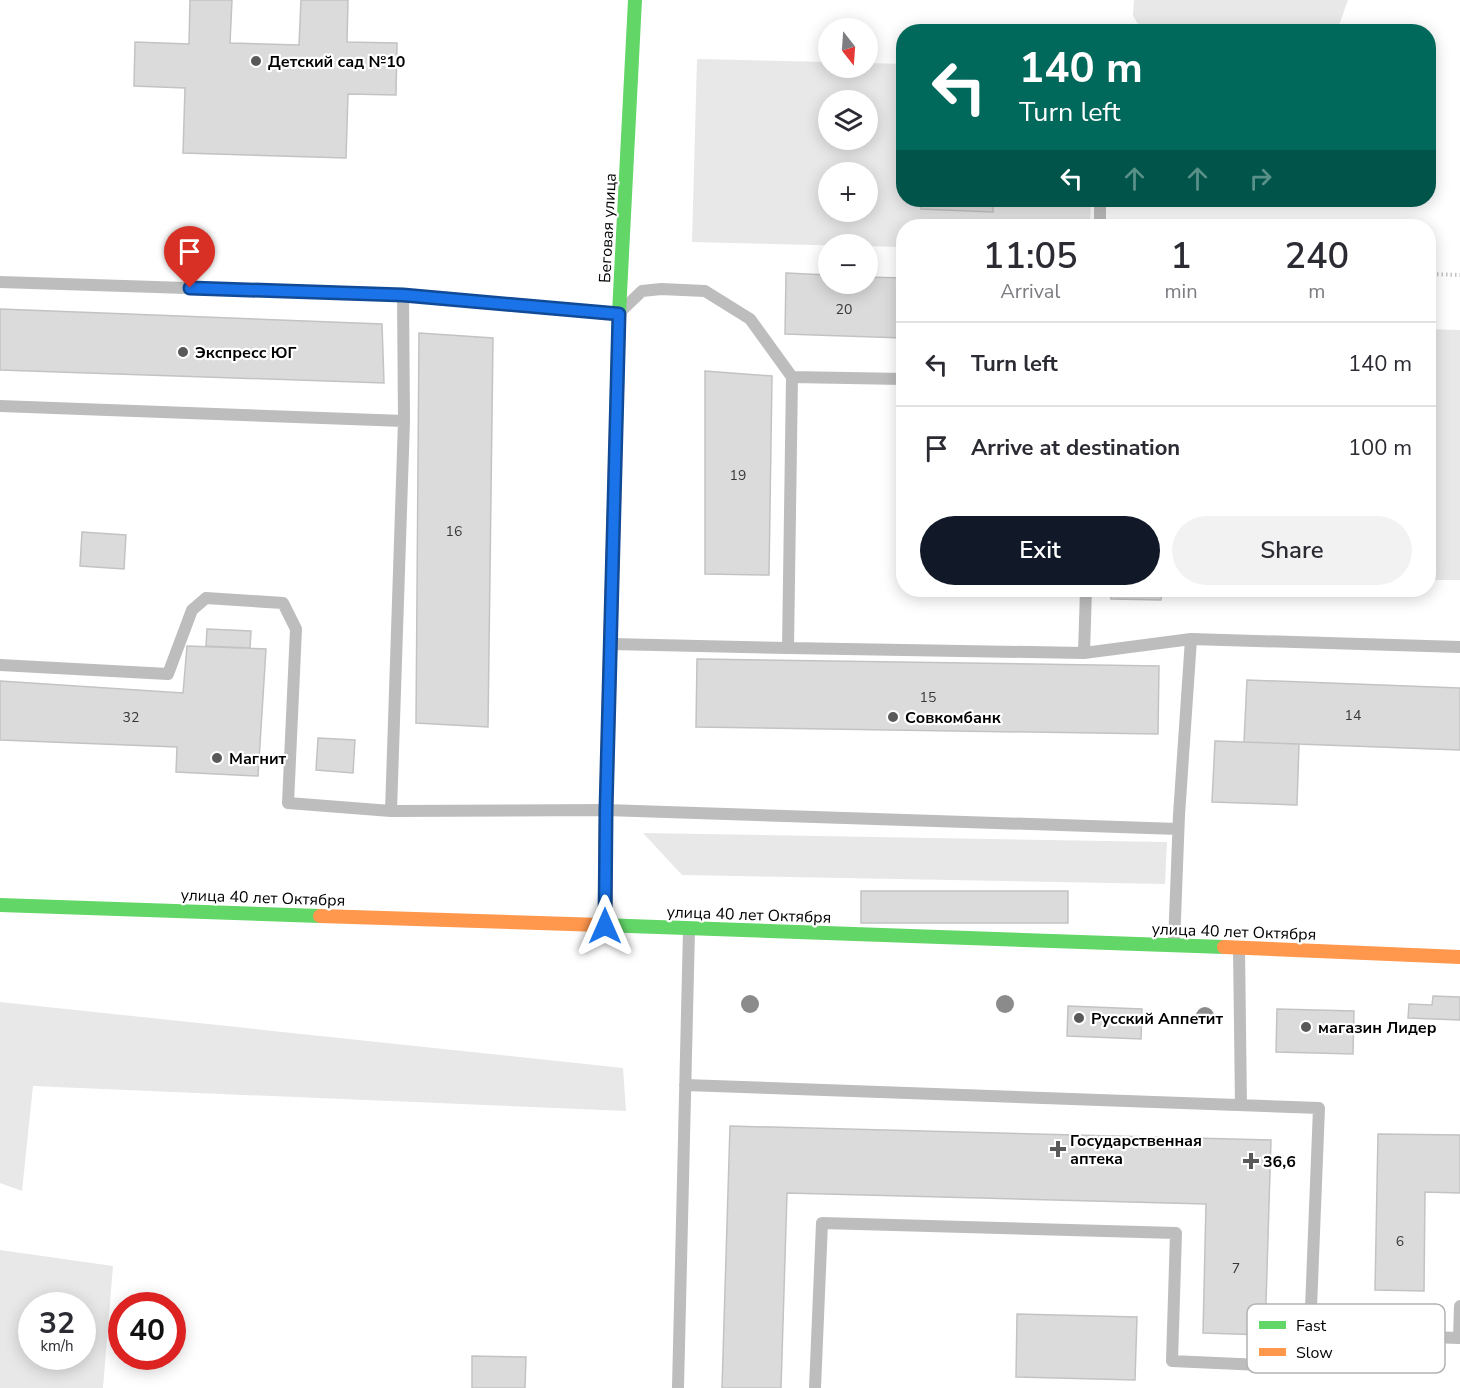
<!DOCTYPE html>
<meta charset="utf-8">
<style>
body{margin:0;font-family:"Nunito Sans",sans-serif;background:#f2f2f3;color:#2b2b33;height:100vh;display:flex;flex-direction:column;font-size:22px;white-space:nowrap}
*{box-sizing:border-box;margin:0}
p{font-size:20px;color:#7c7c81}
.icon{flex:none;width:33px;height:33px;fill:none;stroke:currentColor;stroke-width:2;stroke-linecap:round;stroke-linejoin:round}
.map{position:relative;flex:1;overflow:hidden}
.details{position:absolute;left:896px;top:219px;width:540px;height:378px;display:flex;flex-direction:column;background:#fff;border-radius:24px;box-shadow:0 3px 15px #0003}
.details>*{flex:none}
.guide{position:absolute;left:896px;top:24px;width:540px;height:183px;border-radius:24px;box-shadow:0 3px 15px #0003;background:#00695c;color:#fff;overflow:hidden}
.needle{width:39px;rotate:163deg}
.tools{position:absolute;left:818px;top:18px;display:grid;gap:12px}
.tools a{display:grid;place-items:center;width:60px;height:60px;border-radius:50%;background:#fff;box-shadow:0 3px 15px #0003;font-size:30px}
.speed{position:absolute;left:18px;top:1292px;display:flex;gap:12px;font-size:30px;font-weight:700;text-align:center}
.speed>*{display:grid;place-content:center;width:78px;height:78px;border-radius:50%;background:#fff;box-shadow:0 3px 15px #0003;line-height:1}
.speed small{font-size:15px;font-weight:400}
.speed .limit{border:9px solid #d22;background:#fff;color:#111}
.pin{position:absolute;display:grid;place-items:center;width:51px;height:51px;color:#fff;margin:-62px -26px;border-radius:50% 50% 50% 0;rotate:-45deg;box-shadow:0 0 6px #0007}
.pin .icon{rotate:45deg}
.me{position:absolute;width:66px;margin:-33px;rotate:0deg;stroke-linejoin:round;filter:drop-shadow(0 0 4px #0008)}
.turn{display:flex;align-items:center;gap:21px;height:126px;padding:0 24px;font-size:27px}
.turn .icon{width:78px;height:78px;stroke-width:2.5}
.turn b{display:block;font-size:42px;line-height:51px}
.lanes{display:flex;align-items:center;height:57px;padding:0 24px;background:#0003;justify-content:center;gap:30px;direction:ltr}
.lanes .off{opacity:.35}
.eta{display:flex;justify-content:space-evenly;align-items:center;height:102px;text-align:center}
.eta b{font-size:36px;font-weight:600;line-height:42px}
.button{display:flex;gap:12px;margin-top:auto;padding:12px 24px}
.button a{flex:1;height:69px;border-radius:36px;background:#111827;color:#fff;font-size:24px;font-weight:600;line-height:69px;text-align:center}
.button a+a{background:#f2f2f3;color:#2b2b33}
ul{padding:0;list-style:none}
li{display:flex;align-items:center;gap:18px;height:84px;padding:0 24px;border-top:2px solid #e1e1e2}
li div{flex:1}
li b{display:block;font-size:22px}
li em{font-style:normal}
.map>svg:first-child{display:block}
</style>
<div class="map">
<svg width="1460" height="1388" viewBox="0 0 1460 1388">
<rect width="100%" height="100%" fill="#fff"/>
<!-- green -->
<path fill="#e8e8e8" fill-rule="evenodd" d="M1134,0h214l-11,31 -194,1 -10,-16z
M697,59l131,3v6h39v-5l36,1v136h188l-1,26h-187v21l-211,-5zM828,100h39v40h-39zM828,172h39v40h-39z
M1428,329l32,1v250h-32z
M643,833l524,9 -2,42 -483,-9z
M0,1002l623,66 3,43 -593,-25 -11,105 -22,-8z
M0,1250l113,16 -10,122h-103zM32,1305h50v51h-50z"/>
<!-- building -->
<path fill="#dbdbdb" stroke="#c3c3c3" stroke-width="1.5" d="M190,0h42l-2,43 69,2 2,-45h47l-1,42 50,1 -1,52 -48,-1 -2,64 -163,-5 2,-65 -51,-2 1,-44 54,2z
M921,200h72v12l-72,-3z
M786,273l42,2v9h39v-7l36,1v60l-118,-4z
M0,309l382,15 2,59 -384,-13z
M419,333l74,5 -5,389 -72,-4z
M705,371l67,5 -3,199 -64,-1z
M82,532l44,3 -2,34 -44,-3z
M1111,590h51l-1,10 -50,-1z
M207,629l44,2 -1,17 -44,-2z
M187,646l79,3 -8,127 -82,-4 1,-25 -177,-7v-59l183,12z
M697,659l462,7 -1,68 -462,-7z
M1247,680l213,8v62l-216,-8z
M318,738l37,2 -2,33 -37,-3z
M1215,741l84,3 -2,61 -85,-3z
M861,891h207v32h-207z
M1433,996l27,1v23l-52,-2 1,-14 23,1z
M1068,1006l74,3 -1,30 -74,-3z
M1277,1009l77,2 -1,43 -77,-2z
M730,1126l541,14 -6,195 -62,-2 3,-129 -419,-11 -6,195h-59z
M1378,1134l82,1v58l-35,-1 -1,99 -49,-1z
M1017,1314l120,3 -2,63 -119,-3z
M472,1356l54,1 -1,31h-53z"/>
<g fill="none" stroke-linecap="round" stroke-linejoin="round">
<!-- path -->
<path stroke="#c2c2c2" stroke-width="4" stroke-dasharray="1.5 3" stroke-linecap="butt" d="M1428,274l32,1"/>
<!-- lane -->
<path stroke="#bdbdbd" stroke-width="12" d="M1100,200v26
M0,282l403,13
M792,377l-4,271 296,5
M903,379l-111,-2 -42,-58 -45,-28 -44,-2 -19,2 -23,22 -216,-18 1,126 -13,390 215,-1 572,19
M0,406l404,15
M1086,590l-2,63 107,-14 -12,176 -5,129
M1191,639l269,8
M612,644l176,4
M0,665l168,9 24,-64 14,-12 77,5 13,26 -8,174 103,8
M1239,948l2,157
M685,1085l634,23 -9,225 149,5 1,-32
M678,1388l11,-458
M815,1388l7,-165 354,10 -4,128 136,6 2,-34"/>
<!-- fast -->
<path stroke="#63d668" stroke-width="14" d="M616,427l3,-114 16,-313
M0,905l320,11
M601,925l623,22"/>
<!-- slow -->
<path stroke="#ff974d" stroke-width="14" d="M320,916l281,9
M605,926l1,-116 10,-383
M1224,947l236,10"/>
</g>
<!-- trees -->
<g fill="#8b8b8b">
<circle cx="750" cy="1004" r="9"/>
<circle cx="1005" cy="1004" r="9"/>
<circle cx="1205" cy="1016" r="9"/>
</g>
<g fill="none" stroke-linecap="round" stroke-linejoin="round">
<!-- route casing -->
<g stroke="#114b97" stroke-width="15">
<path id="route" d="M190,288l213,7 216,19 -13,496 -1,116"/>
</g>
<!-- route -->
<use href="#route" stroke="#1a73e8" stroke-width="10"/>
</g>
<!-- markers -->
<g fill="#595959" stroke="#fff" stroke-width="2">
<circle cx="256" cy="61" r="6"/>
<circle cx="183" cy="352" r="6"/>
<circle cx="893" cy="717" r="6"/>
<circle cx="217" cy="758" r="6"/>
<circle cx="1079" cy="1018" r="6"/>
<circle cx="1306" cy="1027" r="6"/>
<path d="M1055 1140h6v6h6v6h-6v6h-6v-6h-6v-6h6z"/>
<path d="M1248 1152h6v6h6v6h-6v6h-6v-6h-6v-6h6z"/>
</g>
<g text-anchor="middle" stroke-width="4.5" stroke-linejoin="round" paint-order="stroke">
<!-- number labels -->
<g font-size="14" fill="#373737">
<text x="844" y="314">20</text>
<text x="738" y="480">19</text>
<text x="454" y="536">16</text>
<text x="928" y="702">15</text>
<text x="1353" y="720">14</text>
<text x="131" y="722">32</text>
<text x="1400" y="1246">6</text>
<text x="1236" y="1273">7</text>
</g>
<!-- poi labels -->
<g font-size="16" font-weight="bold" fill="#000" stroke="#fff" text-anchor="start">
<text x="268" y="67">Детский сад №10</text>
<text x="195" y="358">Экспресс ЮГ</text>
<text x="905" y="723">Совкомбанк</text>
<text x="229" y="764">Магнит</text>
<text x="1091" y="1024">Русский Аппетит</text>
<text x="1318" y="1033">магазин Лидер</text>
<text x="1070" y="1146">Государственная<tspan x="1070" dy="18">аптека</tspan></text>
<text x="1263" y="1167">36,6</text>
</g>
<!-- street labels -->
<g font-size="16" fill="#000" stroke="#fff">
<text transform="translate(607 228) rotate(-87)" y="6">Беговая улица</text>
<text transform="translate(263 897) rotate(2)" y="6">улица 40 лет Октября</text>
<text transform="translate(749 914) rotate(2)" y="6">улица 40 лет Октября</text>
<text transform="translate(1234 931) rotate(2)" y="6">улица 40 лет Октября</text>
</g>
</g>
<!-- legend -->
<rect x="1247" y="1304" width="198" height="69" rx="9" fill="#fff" stroke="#b2b2b2" stroke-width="1.5"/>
<rect x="1259" y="1321" width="27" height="8" fill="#63d668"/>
<rect x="1259" y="1348" width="27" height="8" fill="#ff974d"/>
<g font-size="16" fill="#000">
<text x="1296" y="1331">Fast</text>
<text x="1296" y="1358">Slow</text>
</g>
</svg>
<div class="tools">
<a><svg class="needle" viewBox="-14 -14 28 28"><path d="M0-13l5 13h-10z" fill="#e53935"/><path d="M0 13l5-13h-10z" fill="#7c7c81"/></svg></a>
<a><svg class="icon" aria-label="layers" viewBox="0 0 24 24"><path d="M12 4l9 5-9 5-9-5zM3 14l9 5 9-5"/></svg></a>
<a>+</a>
<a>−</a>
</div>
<div class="speed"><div>32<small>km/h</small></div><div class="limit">40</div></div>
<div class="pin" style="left:190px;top:288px;background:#d93025"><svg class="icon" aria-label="arrive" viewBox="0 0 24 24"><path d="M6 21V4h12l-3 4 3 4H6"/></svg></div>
<svg class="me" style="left:605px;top:926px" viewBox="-20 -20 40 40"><path d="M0-17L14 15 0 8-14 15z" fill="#1a73e8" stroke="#fff" stroke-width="4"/></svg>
<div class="guide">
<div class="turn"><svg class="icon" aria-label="left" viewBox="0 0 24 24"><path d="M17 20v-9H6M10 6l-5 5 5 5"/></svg><div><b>140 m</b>Turn left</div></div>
<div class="lanes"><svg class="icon" aria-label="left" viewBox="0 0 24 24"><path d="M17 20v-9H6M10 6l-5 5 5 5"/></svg><svg class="icon off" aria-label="ahead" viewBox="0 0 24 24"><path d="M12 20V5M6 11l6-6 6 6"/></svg><svg class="icon off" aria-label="ahead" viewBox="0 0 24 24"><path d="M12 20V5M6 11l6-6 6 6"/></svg><svg class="icon off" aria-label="right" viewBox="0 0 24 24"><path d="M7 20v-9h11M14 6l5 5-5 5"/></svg></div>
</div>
<section class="details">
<div class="eta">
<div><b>11:05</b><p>Arrival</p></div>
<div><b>1</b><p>min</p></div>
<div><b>240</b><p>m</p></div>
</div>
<ul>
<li><svg class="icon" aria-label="left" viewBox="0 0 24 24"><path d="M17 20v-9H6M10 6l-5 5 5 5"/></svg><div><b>Turn left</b></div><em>140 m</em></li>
<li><svg class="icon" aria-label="arrive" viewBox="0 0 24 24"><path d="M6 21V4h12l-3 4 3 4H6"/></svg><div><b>Arrive at destination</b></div><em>100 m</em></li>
</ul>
<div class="button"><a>Exit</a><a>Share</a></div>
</section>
</div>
